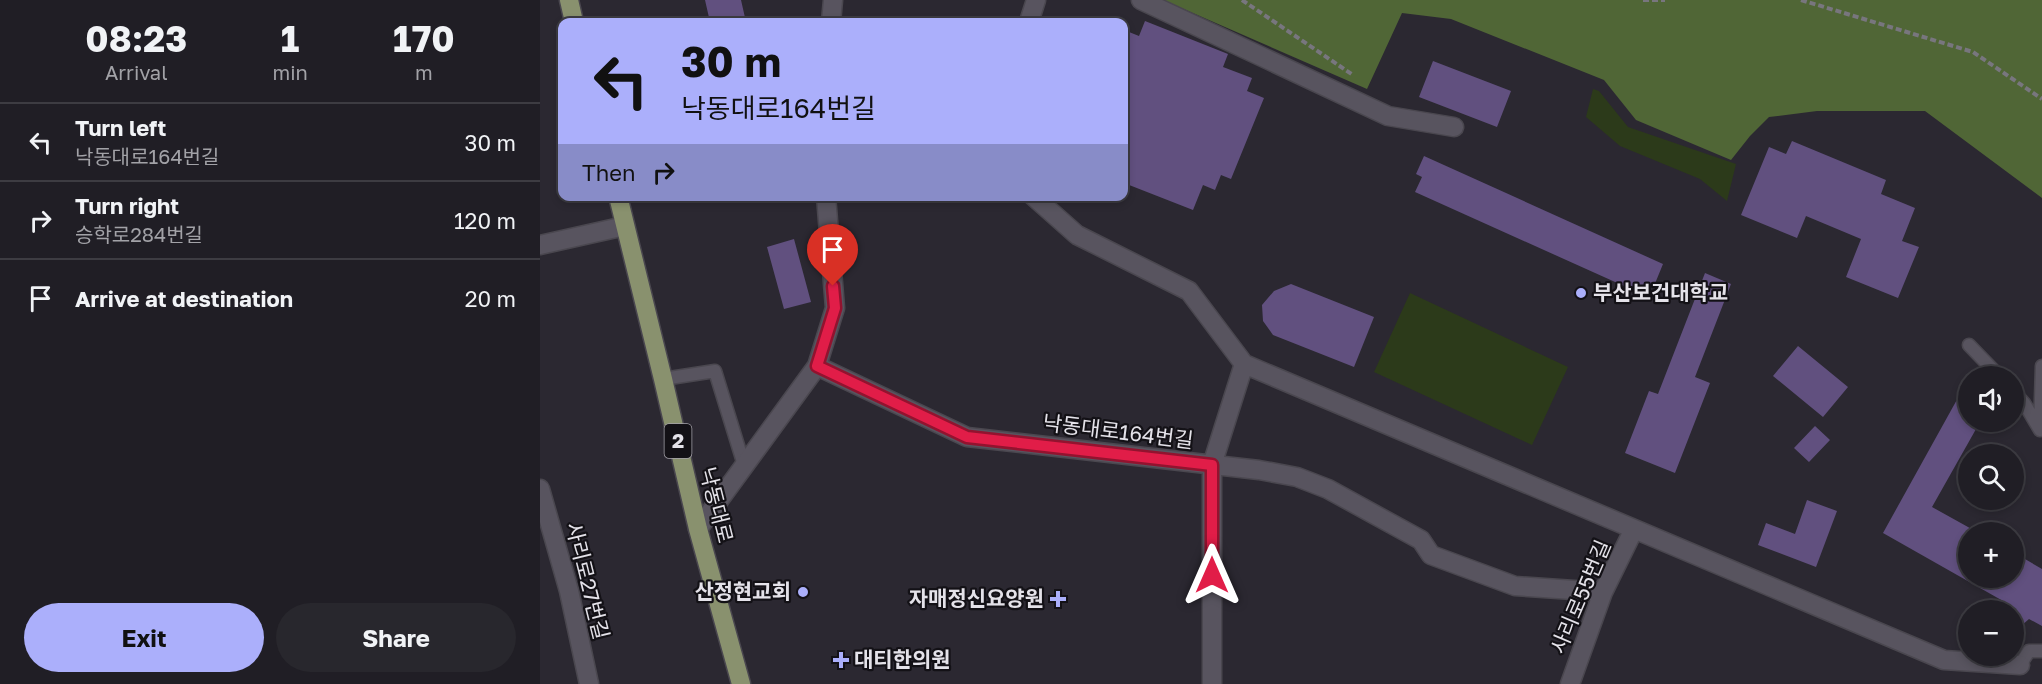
<!DOCTYPE html>
<meta charset="utf-8">
<style>
body{margin:0;font-family:"Golos Text","Noto Sans KR",sans-serif;background:#28272d;color:#f1f3f6;height:100vh;display:flex;flex-direction:column;font-size:22px;white-space:nowrap}
*{box-sizing:border-box;margin:0}
p{font-size:20px;color:#a2a2a7}
.icon{flex:none;width:33px;height:33px;fill:none;stroke:currentColor;stroke-width:2;stroke-linecap:round;stroke-linejoin:round}
.map{position:relative;flex:1;overflow:hidden}
.sheet{display:flex;flex-direction:column;background:#201e25;width:540px}
.sheet>*{flex:none}
.guide{position:absolute;left:18px;top:18px;width:570px;height:183px;border-radius:12px;box-shadow:0 3px 9px #0003,0 0 0 2px #3d3c42;background:#abaffb;color:#111;overflow:hidden}
.controls{position:absolute;left:1418px;top:366px;display:grid;gap:12px}
.controls a{display:grid;place-items:center;width:66px;height:66px;border-radius:50%;background:#201e25;box-shadow:0 3px 9px #0003,0 0 0 2px #3d3c42;font-size:30px}
.pin{position:absolute;display:grid;place-items:center;width:51px;height:51px;color:#fff;margin:-62px -26px;border-radius:50% 50% 50% 0;rotate:-45deg;box-shadow:0 0 6px #0007}
.pin .icon{rotate:45deg}
.me{position:absolute;width:66px;margin:-33px;rotate:0deg;stroke-linejoin:round;filter:drop-shadow(0 0 4px #0008)}
.turn{display:flex;align-items:center;gap:21px;height:126px;padding:0 24px;font-size:27px}
.turn .icon{width:78px;height:78px;stroke-width:2.5}
.turn b{display:block;font-size:42px;line-height:51px}
.then{display:flex;align-items:center;height:57px;padding:0 24px;background:#0003;gap:12px;font-size:22px}
.eta{display:flex;justify-content:space-evenly;align-items:center;height:102px;text-align:center}
.eta b{font-size:36px;font-weight:700;line-height:42px}
.cta{display:flex;gap:12px;margin-top:auto;padding:12px 24px}
.cta a{flex:1;height:69px;border-radius:36px;background:#abaffb;color:#111;font-size:24px;font-weight:700;line-height:69px;text-align:center}
.cta a+a{background:#28272d;color:#f1f3f6}
ul{padding:0;list-style:none}
li{display:flex;align-items:center;gap:18px;height:78px;padding:0 24px;border-top:2px solid #3d3c42}
li div{flex:1}
li b{display:block;font-size:22px}
li em{font-style:normal}
main{display:flex;flex:1;min-height:0}
.map>svg:first-child{display:block}
</style>
<main>
<section class="sheet">
<div class="eta">
<div><b>08:23</b><p>Arrival</p></div>
<div><b>1</b><p>min</p></div>
<div><b>170</b><p>m</p></div>
</div>
<ul>
<li><svg class="icon" aria-label="left" viewBox="0 0 24 24"><path d="M17 20v-9H6M10 6l-5 5 5 5"/></svg><div><b>Turn left</b><p>낙동대로164번길</p></div><em>30 m</em></li>
<li><svg class="icon" aria-label="right" viewBox="0 0 24 24"><path d="M7 20v-9h11M14 6l5 5-5 5"/></svg><div><b>Turn right</b><p>승학로284번길</p></div><em>120 m</em></li>
<li><svg class="icon" aria-label="arrive" viewBox="0 0 24 24"><path d="M6 21V4h12l-3 4 3 4H6"/></svg><div><b>Arrive at destination</b></div><em>20 m</em></li>
</ul>
<div class="cta"><a>Exit</a><a>Share</a></div>
</section>
<div class="map">
<svg width="1502" height="684" viewBox="0 0 1502 684">
<rect width="100%" height="100%" fill="#2b2831"/>
<!-- green -->
<path fill="#2c3a1a" d="M1053,89l6,2 29,36 108,37 -9,37 -27,-22 -80,-33 -34,-29z
M870,293l158,74 -36,78 -158,-73z"/>
<!-- forest -->
<path fill="#506636" d="M623,0h879v198l-117,-87h-108l-48,6 -19,19 -19,24 -95,-40 -32,-40 -153,-61 -49,-6 -35,76z"/>
<!-- building -->
<path fill="#61507f" d="M165,0h36l5,22h-36z
M605,21l83,33 -5,13 29,11 -5,13 17,7 -33,81 -10,-4 -6,15 -12,-5 -10,25 -69,-27v-153l15,6z
M893,61l78,30 -14,36 -78,-30z
M1252,141l94,39 -5,14 34,14 -13,33 17,6 -21,51 -52,-21 15,-38 -55,-23 -9,22 -56,-23 28,-68 17,7z
M884,156l239,108 -9,22 -5,-3 -5,12 -229,-103 7,-15 -6,-3z
M254,239l17,63 -27,7 -17,-62z
M1165,273l26,11 -36,93 15,6 -35,90 -50,-20 24,-62 9,3z
M751,284l83,33 -20,50 -81,-32 -10,-14 -1,-16 12,-14z
M1258,346l50,41 -25,30 -50,-41z
M1424,387l4,3v32h12l-48,85 45,25h-9v46h45v-26l29,17v57l-13,-7 -8,7h-8v-16h-10v-9l-120,-68z
M1275,426l15,14 -21,22 -15,-14z
M1267,500l30,11 -21,56 -58,-22 8,-22 29,11z"/>
<g fill="none" stroke-linecap="round" stroke-linejoin="round">
<!-- lane casing -->
<g stroke="#4a474f" stroke-width="15">
<path id="lane" d="M1429,345l30,31
M123,379l52,-8 29,94
M1473,391l11,12 16,27
M1500,430l2,-64
M1480,665l9,-14h13"/>
</g>
<!-- street casing -->
<g stroke="#4a474f" stroke-width="21">
<path id="street" d="M601,0l247,116 66,11
M291,22l2,-22
M489,22l7,-22
M493,196l44,39 112,56 55,73 700,296 76,5
M0,245l85,-19
M277,366l18,-58 -9,-112
M0,489l29,102 20,93
M158,529l119,-163 150,71 292,33 38,7 31,12 93,51 10,15 84,31 88,6
M672,684v-219l32,-101
M1030,684l33,-92 31,-63"/>
</g>
<!-- primary casing -->
<g stroke="#4a474f" stroke-width="21">
<path id="primary" d="M29,0l5,22
M78,196l45,183 35,150 43,155"/>
</g>
<!-- path -->
<path stroke="#78767e" stroke-width="4" stroke-dasharray="6 3" stroke-linecap="butt" d="M702,0l111,75
M1103,0h22
M1261,0l172,52 69,47"/>
<!-- lane -->
<use href="#lane" stroke="#58545f" stroke-width="12"/>
<!-- street -->
<use href="#street" stroke="#58545f" stroke-width="18"/>
<!-- primary -->
<use href="#primary" stroke="#89916e" stroke-width="18"/>
</g>
<g fill="none" stroke-linecap="round" stroke-linejoin="round">
<!-- route casing -->
<g stroke="#92132f" stroke-width="15">
<path id="route" d="M293,286l2,22 -18,58 150,71 245,28v110"/>
</g>
<!-- route -->
<use href="#route" stroke="#e11d48" stroke-width="10"/>
</g>
<!-- markers -->
<g fill="#abaffb" stroke="#131116" stroke-width="2">
<circle cx="1041" cy="293" r="6"/>
<circle cx="263" cy="592" r="6"/>
<path d="M515 590h6v6h6v6h-6v6h-6v-6h-6v-6h6z"/>
<path d="M298 651h6v6h6v6h-6v6h-6v-6h-6v-6h6z"/>
</g>
<g text-anchor="middle" stroke-width="4.5" stroke-linejoin="round" paint-order="stroke">
<!-- shield labels -->
<rect fill="#131116" stroke="#a5a3aa" stroke-width="1.5" x="124.5" y="424" width="27" height="34" rx="4.5"/>
<g font-size="20" font-weight="bold" fill="#e4e2e9">
<text x="138" y="448">2</text>
</g>
<!-- poi labels -->
<g font-size="21" font-weight="bold" fill="#e4e2e9" stroke="#131116" text-anchor="start">
<text x="1053" y="300">부산보건대학교</text>
<text x="251" y="599" text-anchor="end">산정현교회</text>
<text x="504" y="606" text-anchor="end">자매정신요양원</text>
<text x="314" y="667">대티한의원</text>
</g>
<!-- street labels -->
<g font-size="21" fill="#e4e2e9" stroke="#131116">
<text transform="translate(578 432) rotate(7)" y="7">낙동대로164번길</text>
<text transform="translate(176 505) rotate(76)" y="7">낙동대로</text>
<text transform="translate(47 581) rotate(76)" y="7">사리로27번길</text>
<text transform="translate(1041 597) rotate(-67)" y="7">사리로55번길</text>
</g>
</g>
</svg>
<div class="controls">
<a><svg class="icon" aria-label="sound" viewBox="0 0 24 24"><path d="M4 9h4l5-4v14l-5-4H4zM17 9q2 3 0 6"/></svg></a>
<a><svg class="icon" aria-label="search" viewBox="0 0 24 24"><circle cx="10" cy="10" r="6"/><path d="M15 15l6 6"/></svg></a>
<a>+</a>
<a>−</a>
</div>
<div class="pin" style="left:293px;top:286px;background:#d93025"><svg class="icon" aria-label="arrive" viewBox="0 0 24 24"><path d="M6 21V4h12l-3 4 3 4H6"/></svg></div>
<svg class="me" style="left:672px;top:575px" viewBox="-20 -20 40 40"><path d="M0-17L14 15 0 8-14 15z" fill="#e11d48" stroke="#fff" stroke-width="4"/></svg>
<div class="guide">
<div class="turn"><svg class="icon" aria-label="left" viewBox="0 0 24 24"><path d="M17 20v-9H6M10 6l-5 5 5 5"/></svg><div><b>30 m</b>낙동대로164번길</div></div>
<div class="then">Then<svg class="icon" aria-label="right" viewBox="0 0 24 24"><path d="M7 20v-9h11M14 6l5 5-5 5"/></svg></div>
</div>
</div>
</main>
